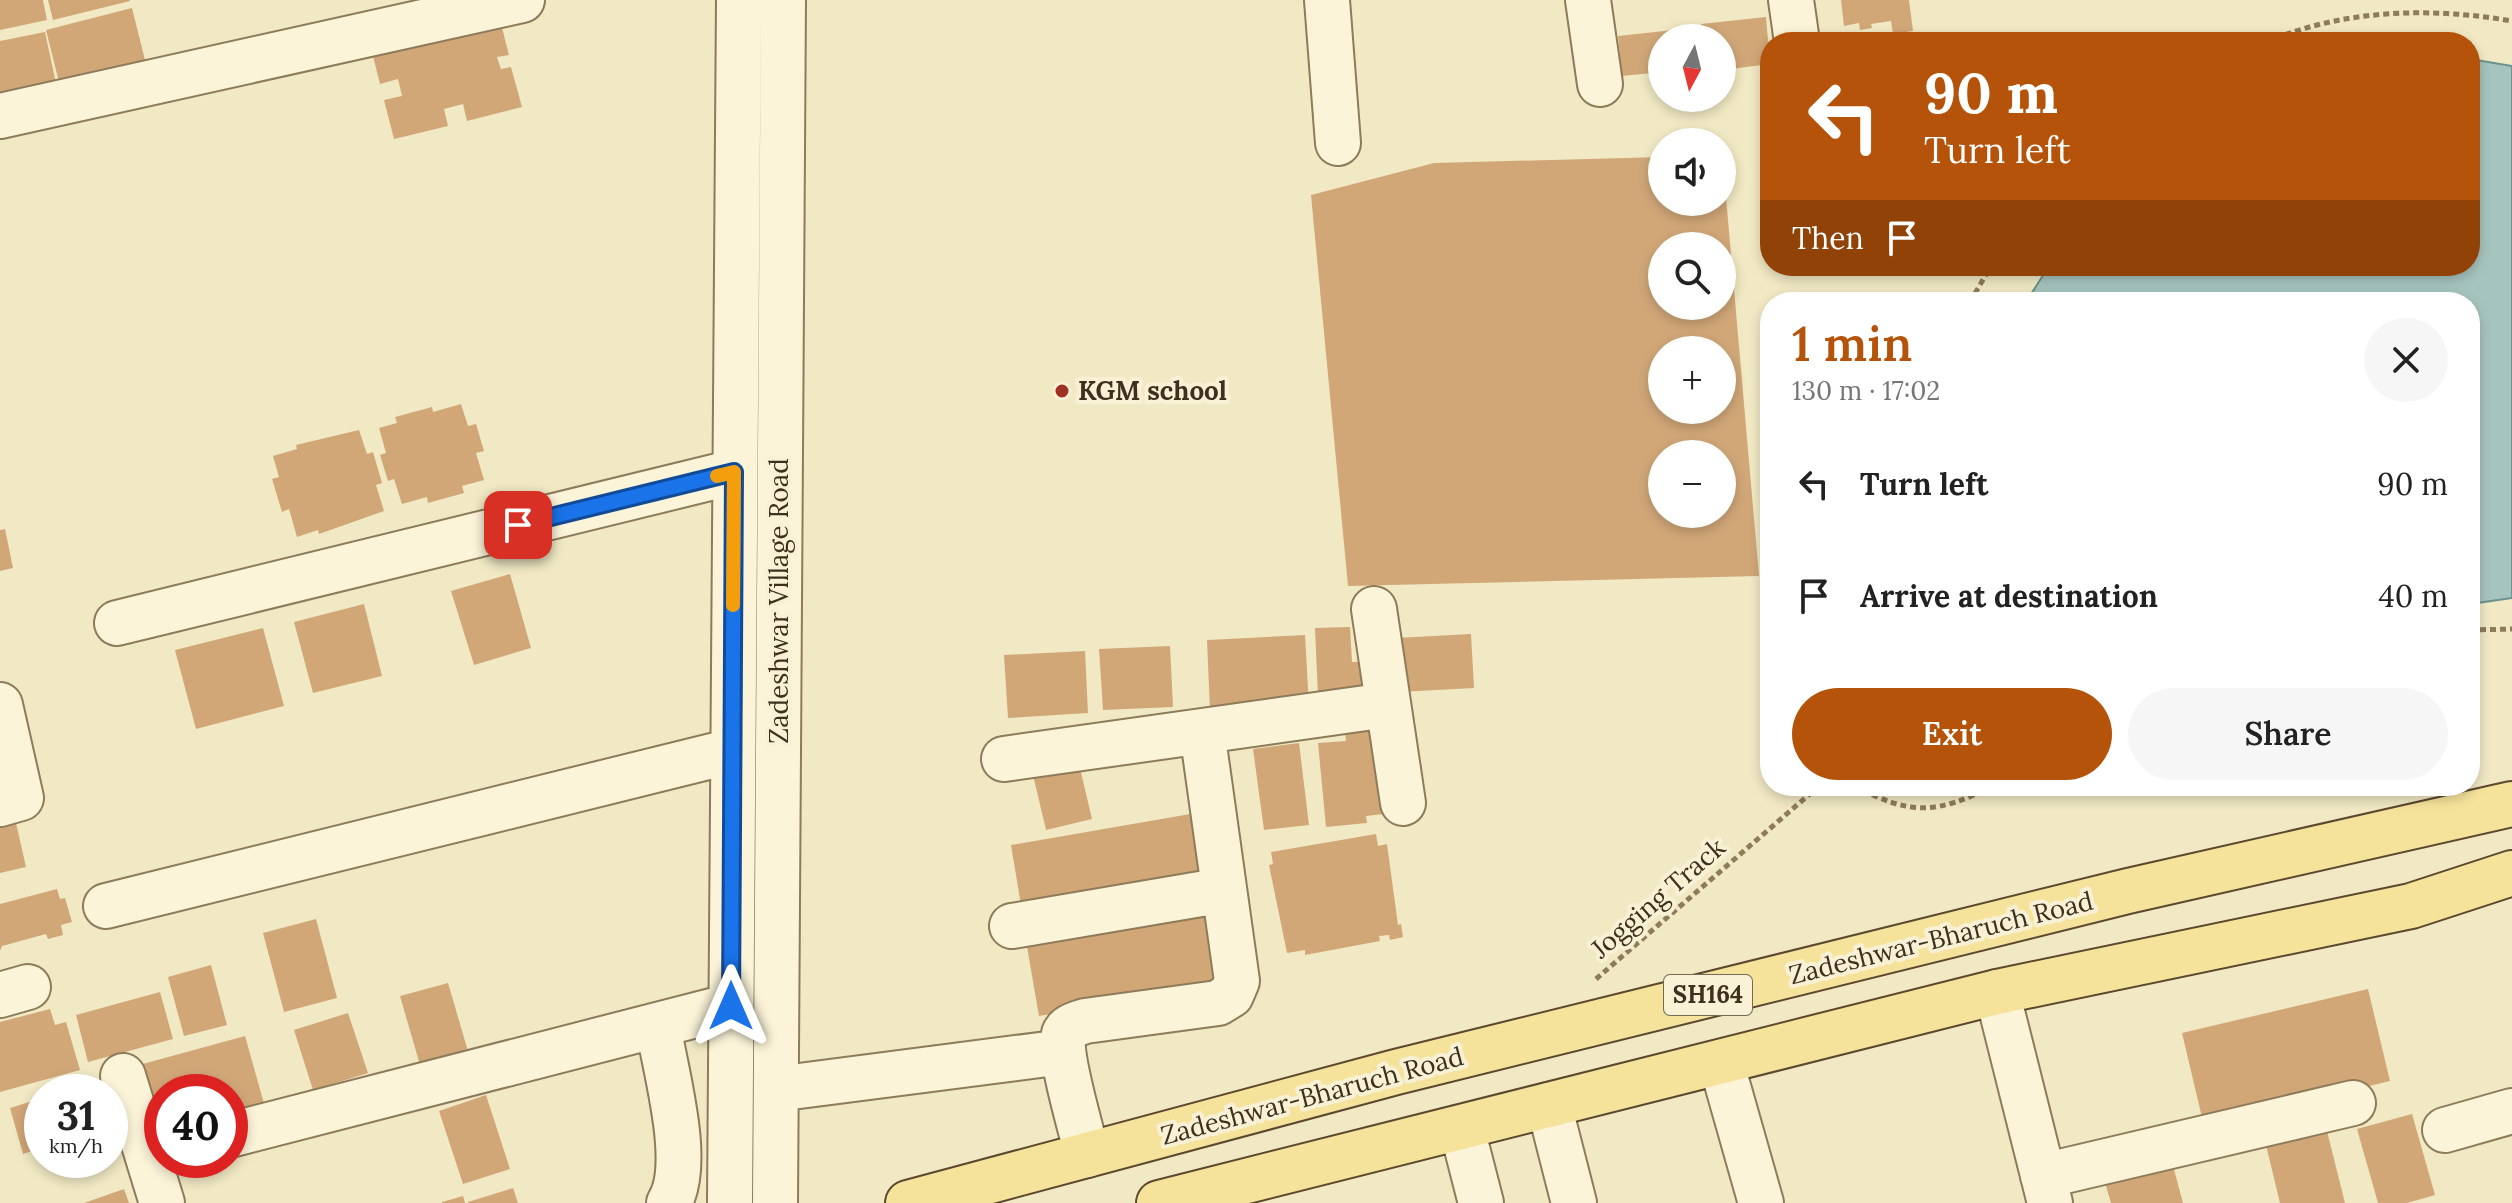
<!DOCTYPE html>
<meta charset="utf-8">
<style>
body{margin:0;font-family:Lora,serif;background:#f6f6f6;color:#222;height:100vh;display:flex;flex-direction:column;font-size:30px;white-space:nowrap}
*{box-sizing:border-box;margin:0}
p{font-size:26px;color:#767676}
.icon{flex:none;width:44px;height:44px;fill:none;stroke:currentColor;stroke-width:2;stroke-linecap:round;stroke-linejoin:round}
.map{position:relative;flex:1;overflow:hidden}
.details{position:absolute;left:1760px;top:292px;width:720px;height:504px;display:flex;flex-direction:column;background:#fff;border-radius:32px;box-shadow:0 4px 12px #0003}
.details>*{flex:none}
.hud{position:absolute;left:1760px;top:32px;width:720px;height:244px;border-radius:32px;box-shadow:0 4px 12px #0003;background:#b45309;color:#fff;overflow:hidden}
.needle{width:52px;rotate:187deg}
.controls{position:absolute;left:1648px;top:24px;display:grid;gap:16px}
.controls a{display:grid;place-items:center;width:88px;height:88px;border-radius:50%;background:#fff;box-shadow:0 4px 12px #0003;font-size:40px}
.speed{position:absolute;left:24px;top:1074px;display:flex;gap:16px;font-size:40px;font-weight:700;text-align:center}
.speed>*{display:grid;place-content:center;width:104px;height:104px;border-radius:50%;background:#fff;box-shadow:0 4px 12px #0003;line-height:1}
.speed small{font-size:20px;font-weight:400}
.speed .limit{border:12px solid #d22;background:#fff;color:#111}
.pin{position:absolute;display:grid;place-items:center;width:68px;height:68px;color:#fff;margin:-34px;border-radius:16px;box-shadow:0 4px 12px #0006}
.me{position:absolute;width:88px;margin:-44px;rotate:0deg;stroke-linejoin:round;filter:drop-shadow(0 0 6px #0008)}
.turn{display:flex;align-items:center;gap:28px;height:168px;padding:0 32px;font-size:36px}
.turn .icon{width:104px;height:104px;stroke-width:2.5}
.turn b{display:block;font-size:56px;line-height:68px}
.then{display:flex;align-items:center;height:76px;padding:0 32px;background:#0003;gap:16px;font-size:30px}
.round{display:grid;place-items:center;flex:none;width:84px;height:84px;border-radius:42px;background:#f6f6f6}
.headline{display:flex;align-items:center;justify-content:space-between;height:136px;padding:0 32px}
h1{font-size:48px;font-weight:600;line-height:60px;color:#b45309}
.cta{display:flex;gap:16px;margin-top:auto;padding:16px 32px}
.cta a{flex:1;height:92px;border-radius:48px;background:#b45309;color:#fff;font-size:32px;font-weight:600;line-height:92px;text-align:center}
.cta a+a{background:#f6f6f6;color:#222}
ul{padding:0;list-style:none}
li{display:flex;align-items:center;gap:24px;height:112px;padding:0 32px}
li div{flex:1}
li b{display:block;font-size:30px}
li em{font-style:normal}
.map>svg:first-child{display:block}
</style>
<div class="map">
<svg width="2512" height="1203" viewBox="0 0 2512 1203">
<rect width="100%" height="100%" fill="#f1e9c4"/>
<!-- water -->
<path fill="#a6c4be" stroke="#6c938e" stroke-width="2" d="M2470,59l42,7v532l-42,6v-302h-444l23,-36h421z"/>
<!-- building -->
<path fill="#d1a778" fill-rule="evenodd" d="M0,0h43l4,20 -47,10z
M48,0h82v1l-77,19z
M1841,0h68l4,31 -20,3 -2,-13 -20,3 1,4 -12,2 -1,-7 -15,3z
M132,8l15,60 -86,22 -15,-60z
M1766,17l4,47 -48,6v-32h-19l-2,-14z
M500,20l9,35 -12,2 4,12 10,-2 11,40 -55,14 -4,-17 -19,5 4,17 -54,13 -10,-39 18,-4 -4,-17 -18,5 -8,-32z
M1692,28l1,10h-31v34l-40,4 -4,-40z
M45,32l12,56 -57,12v-59z
M1662,157v45h60l2,-28 35,402 -411,10 -37,-391 123,-32zM1662,246h60v60h-60zM1662,350h60v60h-60zM1662,454h60v60h-60z
M461,404l7,22 8,-2 8,27 -8,2 8,27 -22,6 2,7 -36,10 -1,-6 -25,7 -8,-25 -6,2 -8,-26 6,-2 -7,-25 18,-5 -2,-6 37,-10 1,5z
M359,430l8,24 6,-2 9,31 -6,2 8,26 -65,23 -1,-4 -21,7 -8,-28 -7,3 -10,-33 7,-2 -6,-21 24,-7 -1,-4z
M5,529l8,39 -13,3v-41z
M510,574l21,74 -57,17 -23,-74z
M364,604l18,72 -69,17 -19,-71z
M1350,627l2,35h13l2,31 -49,3 -3,-68z
M263,628l21,78 -88,23 -21,-79z
M1471,634l3,54 -75,4 -3,-54z
M1305,635l4,71 -99,5 -3,-71z
M1170,646l3,61 -70,3 -4,-61z
M1085,651l3,62 -80,5 -4,-63z
M1374,719l9,95 -17,2 1,7 -41,4 -8,-84 28,-2 -2,-19z
M1299,743l10,82 -45,5 -11,-81z
M1079,764l13,55 -46,11 -13,-55z
M1196,813l12,66 -186,32 -11,-66z
M16,823l10,44 -26,6v-46z
M1376,834l2,12 9,-2 11,81 3,-1 2,13 -13,3 -1,-5 -10,1 1,5 -75,14v-5l-18,3 -18,-88 4,-1 -2,-12z
M57,889l3,10 5,-1 7,24 -11,3 2,10 -15,4 -2,-5 -44,12 -2,5v-47z
M1209,909l13,75 -183,32 -13,-75z
M316,919l21,79 -53,14 -21,-79z
M211,965l16,60 -43,11 -16,-59z
M448,983l22,75 -48,14 -22,-76z
M2368,989l22,92 -186,45 -22,-93z
M160,992l13,47 -85,23 -12,-47z
M50,1009l5,16 11,-3 14,48 -80,22v-70z
M348,1013l20,60 -55,17 -19,-60z
M245,1036l20,71 -35,9v-24h-68v43l-34,-67z
M70,1083l2,9h-27v-1z
M486,1095l24,74 -47,15 -24,-73z
M42,1098v50l-19,6 -13,-46z
M2412,1114l23,81 -28,8h-29l-21,-74z
M2327,1131l18,72h-65l-14,-58z
M2172,1162l11,41h-72l-7,-24z
M513,1188l5,15h-50v-1z
M124,1189l5,14h-45z
M463,1196l2,7h-23v-1z"/>
<g fill="none" stroke-linecap="round" stroke-linejoin="round">
<!-- minor casing -->
<g stroke="#8d7b59" stroke-width="48">
<path id="minor" d="M1327,0l11,143
M1588,0l12,84
M1791,0l6,42
M0,116l522,-116
M1374,609l29,194
M117,623l617,-151
M0,705l21,93 -21,6
M1004,759l383,-54
M106,906l626,-155
M1012,926l212,-36
M1997,992l53,211
M0,995l28,-8
M658,1025c7,45 35,139 11,178
M1721,1062l40,141
M123,1076l39,127
M776,1089l287,-37
M1549,1105l25,98
M1462,1129l19,74
M2445,1130l67,-19
M230,1135l501,-129
M1087,1155c-5,-24 -29,-100 -23,-121 3,-8 13,-10 21,-13l133,-18 13,-8 6,-14 -35,-250
M2043,1176l310,-73
M730,1203l9,-1203
M775,1203l8,-1203"/>
</g>
<!-- major casing -->
<g stroke="#5b482e" stroke-width="48">
<path id="major" d="M908,1203l488,-131 732,-181 384,-87
M1159,1203l838,-211 414,-86 101,-33"/>
</g>
<!-- path -->
<path stroke="#8d7b59" stroke-width="5" stroke-dasharray="6 4" stroke-linecap="butt" d="M2267,42c76,-33 165,-35 245,-21
M1970,302l21,-36
M2470,630l42,-1
M1854,786c59,30 81,28 140,0
M1596,979l223,-193"/>
<!-- minor -->
<use href="#minor" stroke="#fbf4d9" stroke-width="44"/>
<!-- major -->
<use href="#major" stroke="#f6e39b" stroke-width="44"/>
</g>
<g fill="none" stroke-linecap="round" stroke-linejoin="round">
<!-- route casing -->
<g stroke="#114b97" stroke-width="20">
<path id="route" d="M518,525l216,-53 -3,534"/>
</g>
<!-- route -->
<use href="#route" stroke="#1a73e8" stroke-width="14"/>
<!-- slow -->
<path stroke="#f59e0b" stroke-width="14" d="M717,476l17,-4 -1,133"/>
</g>
<!-- markers -->
<circle fill="#a03225" stroke="#f8f1d5" stroke-width="3" cx="1062" cy="391" r="8"/>
<g text-anchor="middle" stroke-width="8" stroke-linejoin="round" paint-order="stroke">
<!-- shield labels -->
<rect fill="#f8f1d5" stroke="#746a55" stroke-width="2" x="1664" y="975" width="88" height="40" rx="6"/>
<g font-size="24" font-weight="bold" fill="#3c301e">
<text x="1708" y="1003">SH164</text>
</g>
<!-- poi labels -->
<g font-size="26" font-weight="bold" fill="#3c301e" stroke="#f8f1d5" text-anchor="start">
<text x="1078" y="400">KGM school</text>
</g>
<!-- street labels -->
<g font-size="26" fill="#3c301e" stroke="#f8f1d5">
<text transform="translate(779 601) rotate(-90)" y="9">Zadeshwar Village Road</text>
<text transform="translate(1658 898) rotate(-41)" y="9">Jogging Track</text>
<text transform="translate(1941 938) rotate(-14)" y="9">Zadeshwar-Bharuch Road</text>
<text transform="translate(1312 1096) rotate(-15)" y="9">Zadeshwar-Bharuch Road</text>
</g>
</g>
</svg>
<div class="controls">
<a><svg class="needle" viewBox="-14 -14 28 28"><path d="M0-13l5 13h-10z" fill="#e53935"/><path d="M0 13l5-13h-10z" fill="#767676"/></svg></a>
<a><svg class="icon" aria-label="sound" viewBox="0 0 24 24"><path d="M4 9h4l5-4v14l-5-4H4zM17 9q2 3 0 6"/></svg></a>
<a><svg class="icon" aria-label="search" viewBox="0 0 24 24"><circle cx="10" cy="10" r="6"/><path d="M15 15l6 6"/></svg></a>
<a>+</a>
<a>−</a>
</div>
<div class="speed"><div>31<small>km/h</small></div><div class="limit">40</div></div>
<div class="pin" style="left:518px;top:525px;background:#d93025"><svg class="icon" aria-label="arrive" viewBox="0 0 24 24"><path d="M6 21V4h12l-3 4 3 4H6"/></svg></div>
<svg class="me" style="left:731px;top:1006px" viewBox="-20 -20 40 40"><path d="M0-17L14 15 0 8-14 15z" fill="#1a73e8" stroke="#fff" stroke-width="4"/></svg>
<div class="hud">
<div class="turn"><svg class="icon" aria-label="left" viewBox="0 0 24 24"><path d="M17 20v-9H6M10 6l-5 5 5 5"/></svg><div><b>90 m</b>Turn left</div></div>
<div class="then">Then<svg class="icon" aria-label="arrive" viewBox="0 0 24 24"><path d="M6 21V4h12l-3 4 3 4H6"/></svg></div>
</div>
<section class="details">
<div class="headline"><div><h1>1 min</h1><p>130 m · 17:02</p></div><a class="round"><svg class="icon" aria-label="close" viewBox="0 0 24 24"><path d="M6 6l12 12M18 6L6 18"/></svg></a></div>
<ul>
<li><svg class="icon" aria-label="left" viewBox="0 0 24 24"><path d="M17 20v-9H6M10 6l-5 5 5 5"/></svg><div><b>Turn left</b></div><em>90 m</em></li>
<li><svg class="icon" aria-label="arrive" viewBox="0 0 24 24"><path d="M6 21V4h12l-3 4 3 4H6"/></svg><div><b>Arrive at destination</b></div><em>40 m</em></li>
</ul>
<div class="cta"><a>Exit</a><a>Share</a></div>
</section>
</div>
